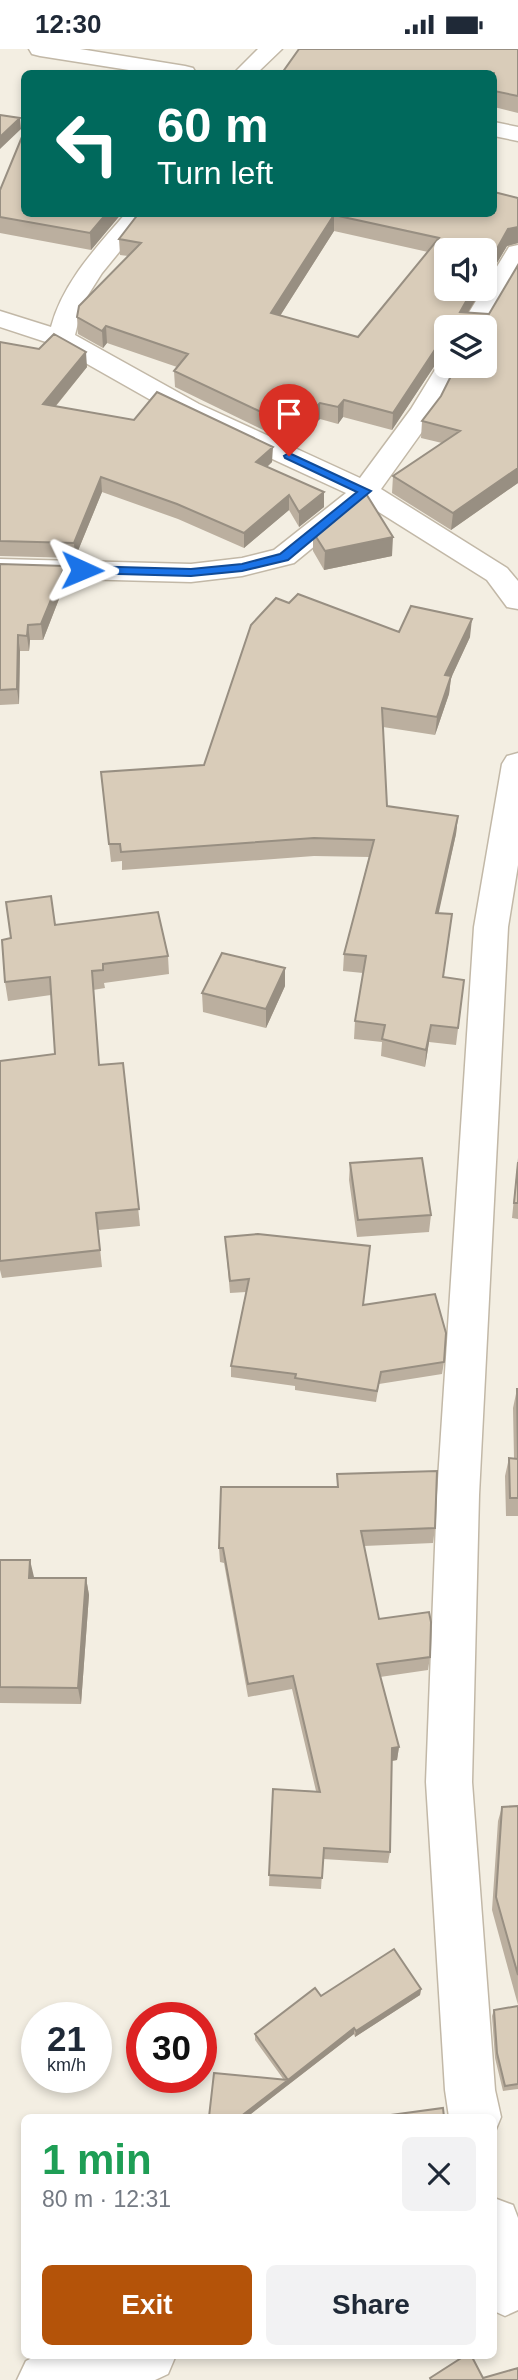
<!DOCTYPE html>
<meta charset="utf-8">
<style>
body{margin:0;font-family:Helvetica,sans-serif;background:#f2f2f3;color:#1f2937;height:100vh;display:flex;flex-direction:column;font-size:26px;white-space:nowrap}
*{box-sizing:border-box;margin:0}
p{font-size:23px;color:#747a83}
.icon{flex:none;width:38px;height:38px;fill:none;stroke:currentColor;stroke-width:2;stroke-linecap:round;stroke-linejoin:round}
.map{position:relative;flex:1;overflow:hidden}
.side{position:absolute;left:21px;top:2065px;width:476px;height:245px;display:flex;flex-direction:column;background:#fff;border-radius:10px;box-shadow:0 4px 10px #0003}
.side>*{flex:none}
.guide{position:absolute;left:21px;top:21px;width:476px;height:147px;border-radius:10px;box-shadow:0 4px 10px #0003;background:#00695c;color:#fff;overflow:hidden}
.fabs{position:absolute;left:434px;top:189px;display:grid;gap:14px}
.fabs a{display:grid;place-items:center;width:63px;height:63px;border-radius:10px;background:#fff;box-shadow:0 4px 10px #0003;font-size:35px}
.speed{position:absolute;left:21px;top:1953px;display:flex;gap:14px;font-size:35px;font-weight:700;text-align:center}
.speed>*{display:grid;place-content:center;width:91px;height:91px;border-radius:50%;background:#fff;box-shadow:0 4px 10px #0003;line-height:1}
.speed small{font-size:18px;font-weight:400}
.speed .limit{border:10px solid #d22;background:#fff;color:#111}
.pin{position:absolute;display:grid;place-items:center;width:60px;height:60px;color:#fff;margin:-72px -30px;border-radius:50% 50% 50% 0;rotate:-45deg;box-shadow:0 0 7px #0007}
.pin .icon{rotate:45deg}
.me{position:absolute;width:77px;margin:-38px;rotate:91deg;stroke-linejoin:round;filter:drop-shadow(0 0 5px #0008)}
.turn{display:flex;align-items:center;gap:24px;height:147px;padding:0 21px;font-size:32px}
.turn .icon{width:91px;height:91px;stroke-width:2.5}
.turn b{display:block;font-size:49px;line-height:60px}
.round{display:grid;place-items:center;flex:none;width:74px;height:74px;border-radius:10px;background:#f2f2f3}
.summary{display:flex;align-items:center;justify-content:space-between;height:119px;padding:0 21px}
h1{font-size:42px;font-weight:600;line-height:52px;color:#1e9e55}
.action{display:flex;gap:14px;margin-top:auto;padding:14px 21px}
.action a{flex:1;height:80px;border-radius:10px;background:#b45309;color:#fff;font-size:28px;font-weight:600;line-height:80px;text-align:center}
.action a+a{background:#f2f2f3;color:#1f2937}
.status{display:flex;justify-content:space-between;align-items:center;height:49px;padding:0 35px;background:#fff;direction:ltr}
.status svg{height:19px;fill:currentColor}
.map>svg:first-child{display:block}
</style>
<div class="status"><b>12:30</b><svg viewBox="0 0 49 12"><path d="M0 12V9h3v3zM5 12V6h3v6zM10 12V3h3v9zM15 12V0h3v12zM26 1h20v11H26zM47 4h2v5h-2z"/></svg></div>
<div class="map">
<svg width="518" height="2331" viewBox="0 0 518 2331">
<rect width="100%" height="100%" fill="#f3eee2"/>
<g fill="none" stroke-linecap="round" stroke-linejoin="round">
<!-- minor casing -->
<g stroke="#c2b8a7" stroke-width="3">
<path id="minor" d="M29,0h51l105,17 8,2 3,5h-48l-108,-17 -8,-2z
M258,0h24l-25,24h-23z
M494,73l24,5v14l-24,-5z
M126,164h25l-49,60 -19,30 -8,32 124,69 161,74 51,-69 30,-49 5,-1v7h17l-26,45 -56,78 126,79 11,13v28l-11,-2 -20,-27 -121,-76 -72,59 -52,13 -51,6 -191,-5v-18l191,5 51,-6 32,-8 72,-57 -167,-77 -127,-72 -52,-17v-16l51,16c12,-45 45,-79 75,-114z
M518,196v28l-33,56 -25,-2 49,-80z
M518,704v112l-10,62 -29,568 -7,287 23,308 6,27 -7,17v-17h-45l-4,-27 -19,-308 11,-287 37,-568 28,-163 5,-8z
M494,2149l19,7 5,13v92l-13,6 -11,-5z
M38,2306h138l-8,19 -13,6h-138l9,-19z"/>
</g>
<!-- minor -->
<use href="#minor" fill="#fff" fill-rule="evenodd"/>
</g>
<!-- wall -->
<path fill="#bbaf9f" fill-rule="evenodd" d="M518,0v64l-24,-6v-34z
M0,141l24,23h98l-31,37 -91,-17z
M494,143l24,6v45l-11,3 -22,37v-33h-39v39h36l-14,24 21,1 29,-49v218l-67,47 -59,-37 1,-17 49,-33 -21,-5 1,-17 19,-25 15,-30h29v-39h-39v31l-1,-2 -6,3 -47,71 -49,-13 -5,7 -18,-5 -28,25 -117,-57 -1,-16 3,-4 -70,-24 -4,5 -25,-14 -1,-17 2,-11 49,-50 -8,-1 -1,-16 20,-26h355zM334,182l94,21 -70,85 -78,-21z
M0,293l87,25 -31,39 216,56 -5,5 57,25v15l-25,20 -10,-17 -45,38 -66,-29 -76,-27 -27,66 -75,-2z
M313,483l79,24 -68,14 -11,-19z
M0,515l65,2 1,15 -23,59h-13l-1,11h-9l-1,53 -19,1z
M289,554l110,29 71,5 -19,41 -2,16 -14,41 -52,-8 4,79 71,10 -2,18 -18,79 12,19 -7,45 21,3 -8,65 -27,-3 -4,25 -44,-11 1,-14 -28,-3 1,-18 8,-48 -20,-2 1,-17 25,-97 -55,-1 -192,14v-9l-11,1 -10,-90 103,-7z
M55,876l113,31 1,18 -65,9 1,5 -12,2 6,75 24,-2 17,163 -42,4 4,37 -100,11 -2,-8v-209l55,-7 -4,-59 -43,6 -3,-19 6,-44z
M285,937l-19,42 -63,-16 -1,-19z
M518,1109v61l-6,-1z
M350,1114l81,52 -2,17 -72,5 -8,-57z
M225,1188l144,21 -6,46 81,58 -2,12 -63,10 -3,18 -81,-12v-4l-64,-9v-11l15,-74 -16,1z
M517,1340h1v127h-12l-1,-40 4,-18h5l-1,-50z
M337,1425l98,54 -2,15 -69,3 15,73 51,38 -2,13 -48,7 19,70 -2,13 -5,1 -2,91 -2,11 -65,-4 -2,30 -52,-3 4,-97 43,2 -24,-102 -44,8 -24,-134 -4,-1 -1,-14 118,-61z
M0,1511l34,18h52l3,17 -8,109 -81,-1z
M518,1757v199l-26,-95 6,-89 4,-14z
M421,1940l-1,6 -65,42 -1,-3 -107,83h-38l75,-37 -29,-40v-6l66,-38z
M518,1957v83l-15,2 -8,-33 -3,-42 2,-6z"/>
<!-- shaded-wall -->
<path fill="#988f82" d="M20,69l1,11 -21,20v-12z
M107,164h15l-31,37 -1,-17z
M334,166v16l-63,99v-17z
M518,178v16l-11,3 -22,37v-13l23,-41z
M473,240h9l-23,38 1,-15z
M106,277l1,17 -4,5 -1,-17z
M446,291l-1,16 -6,3 -47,71 1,-17 47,-71z
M86,303l1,15 -42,52 -2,-15z
M344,351l-1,17 -5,7v-17z
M320,354v16l-28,25 1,-17z
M273,398l-1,15 -16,15v-15z
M518,419v15l-67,47 2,-17z
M101,428l1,15 -27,66 -1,-15z
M324,443v15l-25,20v-15z
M289,446v15l-45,38v-15z
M393,488l-1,19 -68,14 1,-19z
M65,517l1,15 -23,59 -2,-16z
M472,570l-2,18 -19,41 -2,16 -14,41 2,-18 8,-42z
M28,576l2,15 -1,11 -2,-15z
M18,586l2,16 -1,53 -2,-15z
M458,767l-2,18 -21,96 1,-17z
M285,919v18l-19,42v-19z
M431,976l-2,17 -4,25 1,-17z
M30,1511l4,17 -1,17 -4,-16z
M86,1529l3,17 -8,109 -3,-16z
M399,1698l-2,13 -7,1 2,-13z
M421,1940l-1,6 -65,42 1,-6z
M354,1979v6l-66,51v-5z
M288,2031v5l-41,32h-7z"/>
<!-- building -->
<path fill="#d9ccb9" stroke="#988f82" stroke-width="2" fill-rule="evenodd" d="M299,0h219v47l-24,-5v-18h-212z
M0,66l20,3 -20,19z
M24,83v81h83l-17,20 -90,-16v-27z
M494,143l24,6v29l-10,2 -23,41v-20h-39v39h27l-13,23 29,2 29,-49v203l-65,45 -60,-37 67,-45 -38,-10 19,-25 15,-30h29v-39h-39v13l-6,2 -47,71 -49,-13 -6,7 -18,-4 -27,24 -119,-56 14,-17 -82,-28 -4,5 -25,-14 2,-11 62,-63 -22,-4 20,-26h355zM334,166l105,23 -81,99 -87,-24z
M54,285l32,18 -43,52 91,16 23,-28 116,55 -17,15 68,30 -25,20 -10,-17 -45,38 -67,-29 -76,-27 -27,66 -74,-2v-199l39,7z
M365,443l28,45 -68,14 -12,-19z
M0,515l65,2 -24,58 -13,1 -1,11 -9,-1 -1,54 -17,1z
M298,545l101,38 12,-26 61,13 -27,56 6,1 -14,41 -55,-9 5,98 71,10 -22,97 16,1 -9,63 21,3 -6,48 -27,-3 -5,25 -44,-11 3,-14 -30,-4 11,-65 -22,-2 30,-114 -60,-2 -193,14 -1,-8h-11l-8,-72 103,-7 47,-140 25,-27 13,5z
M51,847l4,29 103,-13 10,44 -65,8v6l-11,1 7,94 24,-2 16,146 -43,4 4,37 -100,11v-200l55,-7 -5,-77 -45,5 -3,-42 9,-2 -5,-36z
M222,904l63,15 -19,41 -64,-16z
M422,1109l9,57 -73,5 -8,-57z
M518,1113v41h-4z
M258,1185l112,12 -7,59 72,-11 11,39 -2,29 -63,10 -4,19 -82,-13 1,-4 -65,-8 18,-87 -19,2 -5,-44z
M517,1340h1v109h-8l-1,-40 9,1z
M437,1422l-2,57 -74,3 18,88 50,-7 2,10 -1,35 -53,7 22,83 -7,1 -2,104 -66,-4 -2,30 -53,-3 4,-86 47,3 -27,-116 -45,8 -25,-136h-4l2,-61h117l-1,-13z
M0,1511h30l-1,18h57l-8,110 -78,-1z
M518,1757v169l-22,-78 6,-90z
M394,1900l27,40 -65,42 -2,-3 -66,52 -33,-46 60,-46 6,8z
M518,1957v78l-13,2 -8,-33 -3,-43z
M214,2024l74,7 -48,37h-31z
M443,2059l1,9h-68z
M466,2306h5l12,23 35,-10v12h-87l-1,-2z"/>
<!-- route -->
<path fill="#1a73e8" stroke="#114b97" stroke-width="2" d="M289,404l82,38 -83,69 -46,11 -51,5 -109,-3 -6,-3 6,-4 109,3 51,-5 38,-10 77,-62 -72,-34 -1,-2z"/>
</svg>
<div class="fabs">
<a><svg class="icon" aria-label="sound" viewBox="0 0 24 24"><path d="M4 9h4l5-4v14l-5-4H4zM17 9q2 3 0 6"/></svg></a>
<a><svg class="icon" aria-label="layers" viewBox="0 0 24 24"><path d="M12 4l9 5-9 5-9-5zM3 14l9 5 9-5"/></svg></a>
</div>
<div class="speed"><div>21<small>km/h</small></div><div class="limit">30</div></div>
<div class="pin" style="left:289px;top:407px;background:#d93025"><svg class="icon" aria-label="arrive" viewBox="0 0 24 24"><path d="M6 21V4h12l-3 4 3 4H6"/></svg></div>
<svg class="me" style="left:82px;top:521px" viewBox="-20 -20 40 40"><path d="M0-17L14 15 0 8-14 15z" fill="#1a73e8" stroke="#fff" stroke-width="4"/></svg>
<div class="guide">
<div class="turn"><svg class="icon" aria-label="left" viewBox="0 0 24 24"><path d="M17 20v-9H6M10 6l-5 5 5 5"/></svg><div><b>60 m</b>Turn left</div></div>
</div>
<section class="side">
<div class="summary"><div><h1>1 min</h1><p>80 m · 12:31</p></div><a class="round"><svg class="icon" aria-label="close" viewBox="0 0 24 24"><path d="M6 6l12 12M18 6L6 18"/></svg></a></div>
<div class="action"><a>Exit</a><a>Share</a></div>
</section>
</div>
